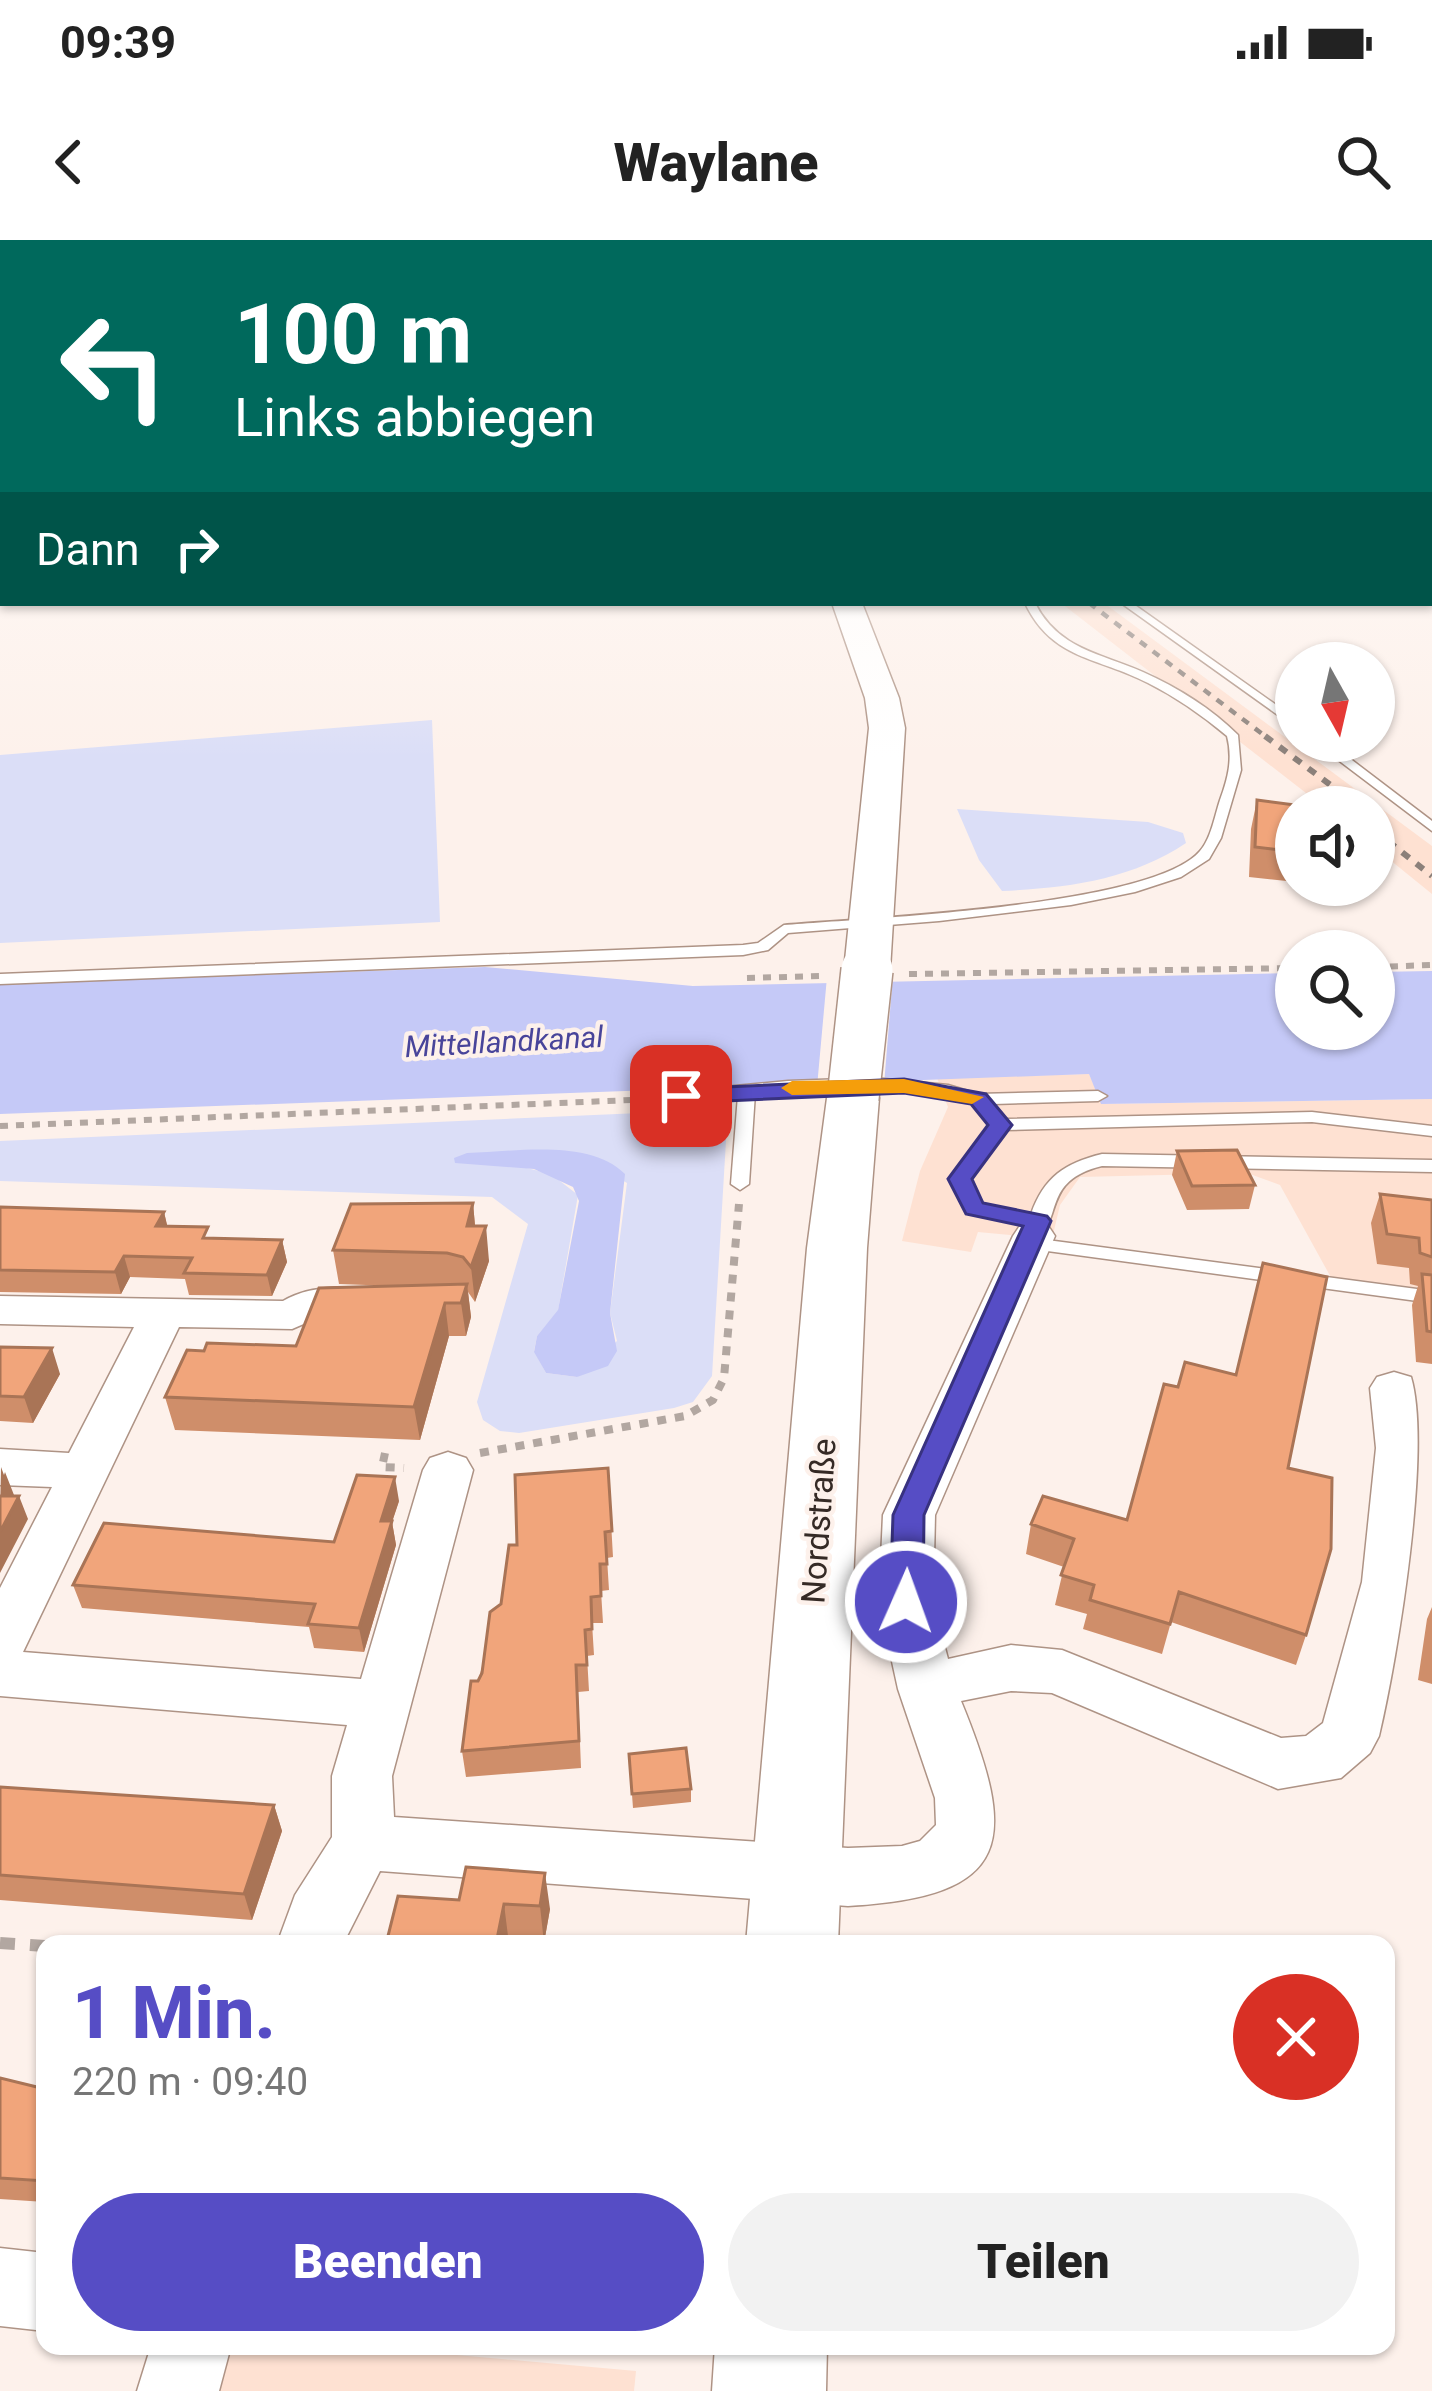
<!DOCTYPE html>
<html lang="de">
<meta charset="utf-8">
<style>
body{margin:0;font-family:Roboto,sans-serif;background:#f2f2f2;color:#222;height:100vh;display:flex;flex-direction:column;font-size:45px;white-space:nowrap}
*{box-sizing:border-box;margin:0}
p{font-size:39px;color:#767676}
.icon{flex:none;width:66px;height:66px;fill:none;stroke:currentColor;stroke-width:2;stroke-linecap:round;stroke-linejoin:round}
.map{position:relative;flex:1;overflow:hidden}
.side{position:absolute;left:36px;top:1695px;width:1359px;height:420px;display:flex;flex-direction:column;background:#fff;border-radius:24px;box-shadow:0 3px 9px #0004}
.side>*{flex:none}
.top-card{position:absolute;left:0px;top:0px;width:1434px;height:366px;box-shadow:0 3px 9px #0004;background:#00695c;color:#fff;overflow:hidden}
.needle{width:78px;rotate:172deg}
.buttons{position:absolute;left:1275px;top:402px;display:grid;gap:24px}
.buttons a{display:grid;place-items:center;width:120px;height:120px;border-radius:50%;background:#fff;box-shadow:0 3px 9px #0004;font-size:60px}
.pin{position:absolute;display:grid;place-items:center;width:102px;height:102px;color:#fff;margin:-51px;border-radius:24px;box-shadow:0 6px 18px #0006}
.me{position:absolute;width:132px;margin:-66px;rotate:2deg;stroke-linejoin:round;filter:drop-shadow(0 0 9px #0008)}
.turn{display:flex;align-items:center;gap:42px;height:252px;padding:0 36px;font-size:54px}
.turn .icon{width:156px;height:156px;stroke-width:2.5}
.turn b{display:block;font-size:84px;line-height:102px}
.then{display:flex;align-items:center;height:114px;padding:0 36px;background:#0003;gap:24px;font-size:45px}
.round{display:grid;place-items:center;flex:none;width:126px;height:126px;border-radius:63px;background:#f2f2f2}
.head{display:flex;align-items:center;justify-content:space-between;height:204px;padding:0 36px}
h1{font-size:72px;font-weight:800;line-height:90px;color:#564dc5}
.action{display:flex;gap:24px;margin-top:auto;padding:24px 36px}
.action a{flex:1;height:138px;border-radius:72px;background:#564dc5;color:#fff;font-size:48px;font-weight:800;line-height:138px;text-align:center}
.action a+a{background:#f2f2f2;color:#222}
.status{display:flex;justify-content:space-between;align-items:center;height:84px;padding:0 60px;background:#fff;direction:ltr}
.status svg{height:33px;fill:currentColor}
header{display:flex;justify-content:space-between;align-items:center;height:156px;padding:0 36px;background:#fff;font-size:54px;font-weight:800}
.map>svg:first-child{display:block}
</style>
<div class="status"><b>09:39</b><svg viewBox="0 0 49 12"><path d="M0 12V9h3v3zM5 12V6h3v6zM10 12V3h3v9zM15 12V0h3v12zM26 1h20v11H26zM47 4h2v5h-2z"/></svg></div>
<header><svg class="icon" aria-label="back" viewBox="0 0 24 24"><path d="M15 5l-7 7 7 7"/></svg>Waylane<svg class="icon" aria-label="search" viewBox="0 0 24 24"><circle cx="10" cy="10" r="6"/><path d="M15 15l6 6"/></svg></header>
<div class="map">
<svg width="1432" height="2151" viewBox="0 0 1432 2151">
<rect width="100%" height="100%" fill="#fdf1eb"/>
<!-- built -->
<path fill="#fee1d2" d="M1061,363h43l328,243v48l-58,-47v-40h-50z
M1089,834l13,30 330,-5v198l-98,-14 -54,-98 -33,-12 -167,4 -20,28 -8,34 -74,-7 -7,20 -69,-11 18,-70 28,-64 -11,-29z
M222,2106h135l279,25 -2,20h-425z"/>
<!-- green -->
<path fill="#dbdef7" fill-rule="evenodd" d="M432,480l8,202 -440,21v-188z
M957,569l191,13 35,11 3,10c-55,37 -119,45 -184,48l-23,-31z
M686,871l20,2 21,11 -15,252 -19,26 -19,6 -155,25 -19,-2 -17,-11 -6,-18 51,-178 -36,-27 -492,-16v-40zM467,913h110l50,30 -17,130 7,28 -40,36 -31,-4 -12,-22 3,-15 21,-25 20,-116 -27,-21z"/>
<!-- water -->
<path fill="#c5c9f7" d="M485,727l208,19 603,-13v56h78v-57l58,-1v128l-331,5 -12,-30 -1089,40v-130z
M467,913c47,-1 122,-15 158,21l-15,139 7,38 -9,15 -31,11 -31,-4 -12,-21 3,-16 21,-26 21,-109 -6,-14 -39,-18 -79,-6 -1,-5z"/>
<!-- pier -->
<path fill="#fdf1eb" d="M893,735l-9,110 -67,2 10,-110z"/>
<g fill="none" stroke-linecap="round" stroke-linejoin="round">
<!-- service casing -->
<g stroke="#ae9385" stroke-width="3">
<path id="service" d="M1025,363h10c23,46 65,50 108,69 34,15 69,37 95,63l3,35 -20,68 -12,21 -28,18 -46,15 -64,13 -132,16 -151,12 -20,17 -25,5 -743,29v-10l743,-29 15,-2 26,-18c80,-7 368,-18 416,-74 11,-12 15,-36 20,-51 8,-22 13,-41 7,-64 -24,-20 -51,-39 -79,-53 -50,-26 -96,-23 -123,-80z
M1121,363h11l164,116v9z
M1313,501h14l105,80v10z
M874,838l74,7 30,9 120,-3 9,5 -9,5 -105,3 12,15 307,-7 120,14v10l-120,-14 -307,8 -36,49 13,26 49,9c13,-37 34,-51 71,-60l330,6v12l-330,-6c-62,15 -38,56 -66,70l-7,-2 -1,-9 -60,-12 -3,-4 -14,-30 40,-54c-6,-7 -11,-16 -19,-21 -42,-26 -166,-14 -217,-11l-6,91 -9,6 -9,-6 7,-89 -57,6 -9,-5 9,-5 107,-10z
M1032,998l400,53v12l-407,-55 -3,-4 3,-4z"/>
</g>
<!-- minor casing -->
<g stroke="#ae9385" stroke-width="3">
<path id="minor" d="M1034,983l15,4 6,9 -120,279 -2,87 15,57 63,-14 51,5 219,88 25,-2 17,-13 39,-141 14,-134 -6,-60 7,-11 17,-5 17,5c21,71 -13,279 -32,359l-9,17 -29,25 -63,11 -226,-96 -41,-2 -50,10c57,139 53,196 -113,205l-468,-35 -37,73h-66l18,-49 37,-58v-61l15,-51 -347,-29v-108l52,-101 -52,-2v-36l69,4 65,-126 -134,-3v-28l283,5c30,-18 71,-15 104,-7l6,10 -6,10 -65,2 -30,13 -113,-2 -156,325 338,27 62,-209 7,-12 18,-6 18,6 7,12 -81,306 2,41 454,31 54,-2 18,-5 16,-16 -1,-27 -37,-109 -19,-87 4,-87 130,-279 6,-9z
M0,2008l45,5v78l-45,-5z
M151,2106h80l-12,45h-82z"/>
</g>
<!-- secondary casing -->
<g stroke="#ae9385" stroke-width="3">
<path id="secondary" d="M1431,222h1v14h-1z
M832,363h30l37,95 6,30 -15,242 -7,10h-32l-7,-10 25,-242 -4,-30z
M853,842l19,5 7,11 -12,150 -29,696h-92l61,-696 20,-150 7,-11z
M715,2106h112l-1,45h-114z"/>
</g>
<!-- path-far2 -->
<path stroke="#b2a7a1" stroke-width="6" stroke-dasharray="8 8" stroke-linecap="butt" d="M1374,727l58,-2
M909,734l387,-6
M747,738l75,-2
M0,886l656,-27"/>
<!-- path-far1 -->
<path stroke="#b2a7a1" stroke-width="8" stroke-dasharray="9 9" stroke-linecap="butt" d="M385,1213l-3,14 22,1
M480,1213l205,-37 28,-16 11,-22 15,-174"/>
<!-- path -->
<path stroke="#b2a7a1" stroke-width="12" stroke-dasharray="15 15" stroke-linecap="butt" d="M0,1703l45,3"/>
<!-- service -->
<use href="#service" fill="#fff" fill-rule="evenodd"/>
<!-- minor -->
<use href="#minor" fill="#fff" fill-rule="evenodd"/>
<!-- secondary -->
<use href="#secondary" fill="#fff" fill-rule="evenodd"/>
<!-- rail-far1 -->
<path stroke="#8b807a" stroke-width="4.5" stroke-dasharray="8 8" stroke-linecap="butt" d="M1089,363l180,136"/>
<!-- rail -->
<path stroke="#8b807a" stroke-width="6" stroke-dasharray="9 9" stroke-linecap="butt" d="M1265,496l95,71
M1374,590l58,46"/>
<!-- secondary-bridge casing -->
<g stroke="#ae9385" stroke-width="54" stroke-linecap="butt">
<path id="secondary-bridge" d="M853,858l14,-128"/>
</g>
<!-- secondary-bridge -->
<use href="#secondary-bridge" stroke="#fff" stroke-width="51"/>
</g>
<!-- wall -->
<path fill="#cf8e6a" d="M1257,560l39,7v75l-47,-5 2,-48z
M1177,911l78,34 -6,24 -62,1 -15,-35z
M1380,954l52,6v164l-16,-2 -4,-57 6,-19 -8,-2 -1,-16 -32,-4 -6,-41z
M473,963l2,23 14,35 -14,41 -7,-10 3,25 -5,19h-17l-29,104 -245,-10 -10,-33 39,-46 92,-5 97,-60 -54,-2 -6,-34z
M0,967l164,5 3,14 44,13 71,1 5,22 -15,34 -83,-1 -4,-16 -55,-2 -9,17 -121,-2z
M0,1107l60,27 -27,49 -33,-2z
M608,1228l5,89 -6,1 2,32 -8,1 2,32h-11l2,32 -7,1 2,35 -11,1 3,76 -115,9 -4,-26 16,-70 39,-136z
M1288,1228l18,167 -10,30 -125,-43 -9,32 -79,-25 4,-15 -32,-9 9,-38 -38,-13 5,-30 96,-4z
M399,1261l-7,21 4,23 -32,107 -50,-4 -5,-21 -227,-19 -9,-23 261,-43z
M1432,1367v77l-14,-4 9,-61z
M629,1514l62,35v13l-58,6z
M0,1547l274,18 8,26 -30,89 -252,-20z
M466,1627l84,42 -6,34 -35,-3 -50,-40z
M0,1838l45,11v113l-45,-3z"/>
<!-- shaded-wall -->
<path fill="#a97456" d="M473,963l3,34 -9,-11z
M164,972l5,21 -13,-7z
M486,986l3,35 -14,41 -4,-35z
M282,1000l5,22 -15,34 -5,-21z
M124,1016l6,21 -9,17 -6,-22z
M467,1044l4,33 -5,19 -5,-33z
M445,1063l4,33 -29,104 -6,-33z
M52,1108l8,26 -27,49 -9,-26z
M1,1227l3,8 1,-3 9,23 -14,19z
M395,1237l4,24 -7,21 4,23 -32,107 -5,-24 22,-107z
M19,1256l9,23 -28,54v-41z
M274,1565l8,26 -30,89 -8,-26z
M545,1633l5,36 -6,34 -4,-37z
M504,1664l5,40h-13z"/>
<!-- building -->
<path fill="#f1a57b" stroke="#a97456" stroke-width="3" d="M1257,560l53,7h-14v45l-41,-5z
M1237,910l18,35 -63,1 -15,-35z
M1380,954l52,6v57l-12,-4 -1,-15 -32,-4z
M473,963l-6,23h19l-15,41 -8,-10 -16,-4 -114,-3 18,-46z
M0,967l164,5 -8,14 52,1 -5,11 79,2 -15,35 -83,-2 8,-15 -68,-2 -9,16 -115,-2z
M1263,1023l64,14 -39,191 44,10 -1,71 -25,86 -127,-43 -9,32 -80,-24 4,-15 -33,-10 13,-36 -43,-15 12,-28 84,24 37,-136 14,3 7,-25 51,13z
M1422,1034l10,1v57l-5,-1z
M467,1044l-6,19h-16l-31,104 -249,-10 22,-47 17,1 3,-8 89,3 23,-58z
M0,1107l52,1 -28,49 -24,-1z
M608,1228l4,63 -7,1 2,32h-7l1,32 -10,1 1,32 -7,1 2,35h-11l3,76 -117,10 9,-70h7l4,-8 8,-61 11,-8 8,-59h8l-2,-70z
M357,1235l38,2 -14,44h11l-33,107 -51,-4 7,-20 -242,-19 31,-62 230,19z
M0,1256h19l-19,36z
M686,1508l5,41 -59,5 -3,-40z
M0,1547l274,18 -30,89 -244,-19z
M466,1627l79,6 -5,33 -36,-2 -8,40h-110l12,-48 61,4z
M0,1838l45,11v92l-45,-3z"/>
<!-- sky -->
<linearGradient id="sky" x2="0" y2="1"><stop stop-color="#9abcee"/><stop offset="0.42" stop-color="#fef9f6"/><stop offset="1" stop-color="#fef9f6" stop-opacity="0"/></linearGradient>
<rect width="1432" height="518" fill="url(#sky)"/>
<!-- route -->
<path fill="#564dc5" stroke="#383280" stroke-width="3" d="M904,839l82,15 26,31 -40,54 11,24 64,13 4,5 -127,294 -1,87 -17,13 -16,-13 3,-87 130,-289 -57,-12 -18,-35 40,-54 -17,-21 -67,-11 -223,10 -11,-7 11,-7z"/>
<!-- slow -->
<path fill="#f59e0b" d="M904,839l80,18 -12,7 -68,-11 -112,2 -11,-7 11,-7z"/>
<g text-anchor="middle" stroke-width="9" stroke-linejoin="round" paint-order="stroke">
<!-- far-water labels -->
<g font-size="30" font-style="italic" fill="#48449a" stroke="#fdf1eb">
<text transform="translate(504 802) rotate(-3)" y="10">Mittellandkanal</text>
</g>
<!-- street labels -->
<g font-size="33" fill="#352a25" stroke="#fdf1eb">
<text transform="translate(818 1281) rotate(-86)" y="12">Nordstraße</text>
</g>
</g>
</svg>
<div class="buttons">
<a><svg class="needle" viewBox="-14 -14 28 28"><path d="M0-13l5 13h-10z" fill="#e53935"/><path d="M0 13l5-13h-10z" fill="#767676"/></svg></a>
<a><svg class="icon" aria-label="sound" viewBox="0 0 24 24"><path d="M4 9h4l5-4v14l-5-4H4zM17 9q2 3 0 6"/></svg></a>
<a><svg class="icon" aria-label="search" viewBox="0 0 24 24"><circle cx="10" cy="10" r="6"/><path d="M15 15l6 6"/></svg></a>
</div>
<div class="pin" style="left:681px;top:856px;background:#d93025"><svg class="icon" aria-label="arrive" viewBox="0 0 24 24"><path d="M6 21V4h12l-3 4 3 4H6"/></svg></div>
<svg class="me" style="left:906px;top:1362px" viewBox="-20 -20 40 40"><circle r="17" fill="#564dc5" stroke="#fff" stroke-width="3"/><path d="M0-11L8 9 0 5-8 9z" fill="#fff"/></svg>
<div class="top-card">
<div class="turn"><svg class="icon" aria-label="left" viewBox="0 0 24 24"><path d="M17 20v-9H6M10 6l-5 5 5 5"/></svg><div><b>100 m</b>Links abbiegen</div></div>
<div class="then">Dann<svg class="icon" aria-label="right" viewBox="0 0 24 24"><path d="M7 20v-9h11M14 6l5 5-5 5"/></svg></div>
</div>
<section class="side">
<div class="head"><div><h1>1 Min.</h1><p>220 m · 09:40</p></div><a class="round" style="background:#d93025;color:#fff"><svg class="icon" aria-label="close" viewBox="0 0 24 24"><path d="M6 6l12 12M18 6L6 18"/></svg></a></div>
<div class="action"><a>Beenden</a><a>Teilen</a></div>
</section>
</div>
